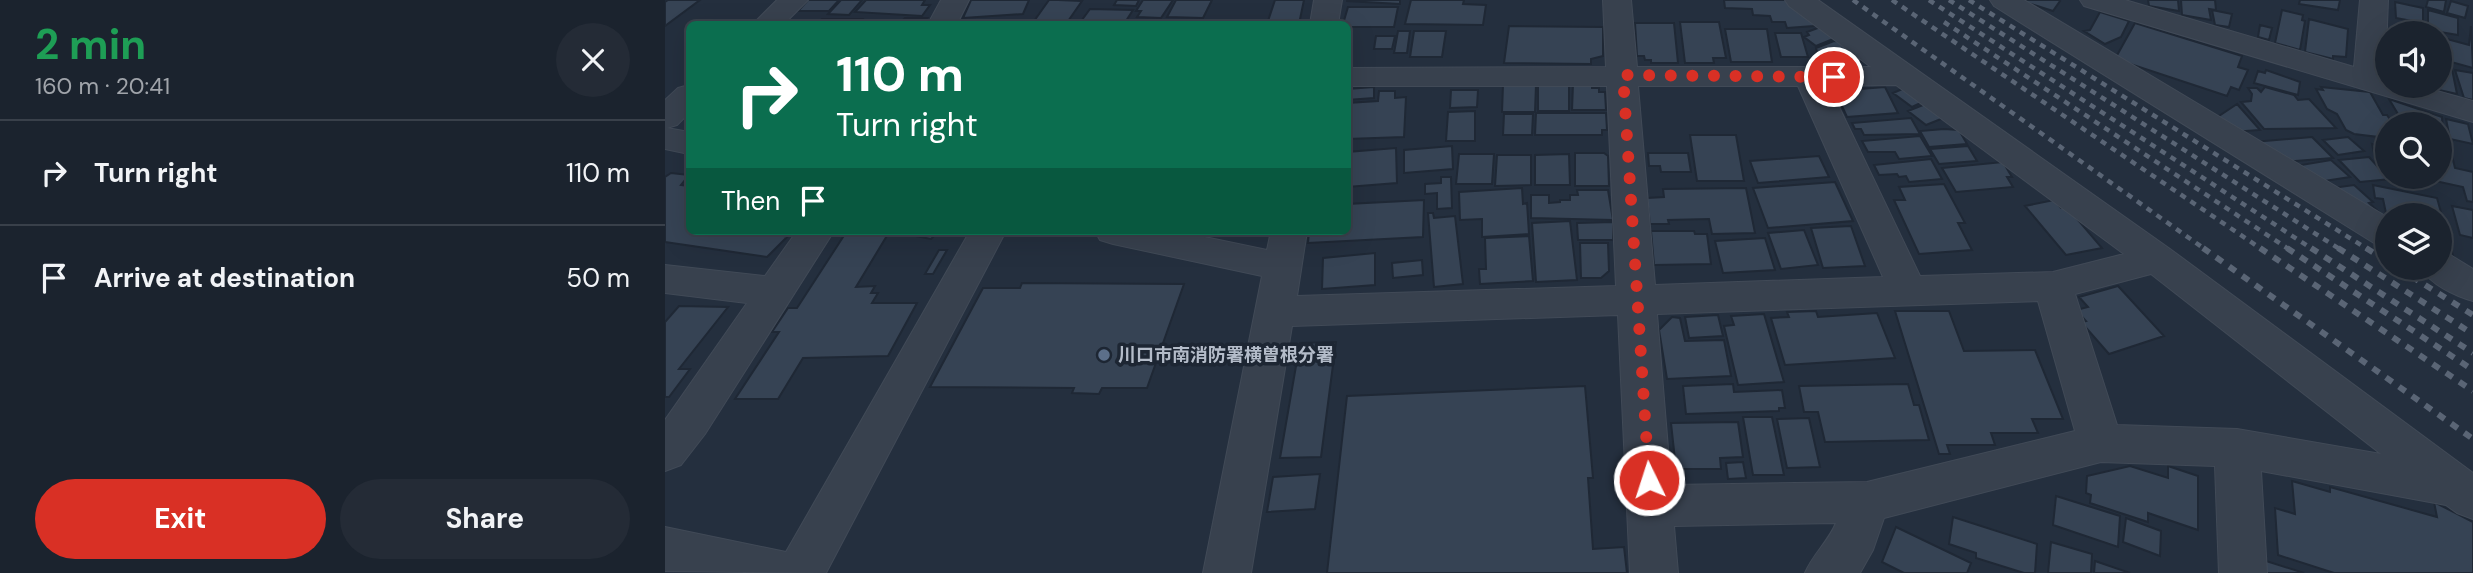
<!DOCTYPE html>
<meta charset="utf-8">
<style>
body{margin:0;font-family:"DM Sans","Noto Sans JP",sans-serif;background:#242b36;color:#f1f3f6;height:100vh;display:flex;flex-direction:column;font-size:26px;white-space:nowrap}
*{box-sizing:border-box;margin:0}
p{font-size:23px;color:#a0a4aa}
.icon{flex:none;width:38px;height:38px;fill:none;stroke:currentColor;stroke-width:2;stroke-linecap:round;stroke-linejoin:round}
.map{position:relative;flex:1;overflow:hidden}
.side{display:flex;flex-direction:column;background:#1b232e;width:665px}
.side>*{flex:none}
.banner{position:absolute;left:21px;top:21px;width:665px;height:214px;border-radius:10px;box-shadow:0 7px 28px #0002,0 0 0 2px #39404a;background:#0b6e4f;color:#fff;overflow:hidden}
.buttons{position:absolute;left:1710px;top:21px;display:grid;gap:14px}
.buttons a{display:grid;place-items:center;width:77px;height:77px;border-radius:50%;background:#1b232e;box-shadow:0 7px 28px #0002,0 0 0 2px #39404a;font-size:35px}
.pin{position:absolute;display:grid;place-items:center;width:60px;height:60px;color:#fff;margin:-30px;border:4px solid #fff;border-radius:50%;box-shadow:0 2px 7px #0007}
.me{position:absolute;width:77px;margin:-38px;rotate:356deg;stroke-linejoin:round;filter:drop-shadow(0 0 5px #0008)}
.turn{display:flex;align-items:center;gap:24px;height:147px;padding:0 35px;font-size:32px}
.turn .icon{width:91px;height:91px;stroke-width:2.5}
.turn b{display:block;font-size:49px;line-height:60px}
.then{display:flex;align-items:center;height:66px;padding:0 35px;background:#0003;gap:14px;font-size:26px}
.round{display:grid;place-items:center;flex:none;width:74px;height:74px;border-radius:37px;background:#242b36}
.overview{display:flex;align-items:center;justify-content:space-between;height:119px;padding:0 35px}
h1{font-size:42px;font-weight:700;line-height:52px;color:#1e9e55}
.cta{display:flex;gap:14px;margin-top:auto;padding:14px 35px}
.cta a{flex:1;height:80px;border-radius:42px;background:#d93025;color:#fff;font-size:28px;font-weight:700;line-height:80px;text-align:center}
.cta a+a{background:#242b36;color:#f1f3f6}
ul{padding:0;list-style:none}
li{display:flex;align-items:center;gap:21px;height:105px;padding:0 35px;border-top:2px solid #39404a}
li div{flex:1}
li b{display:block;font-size:26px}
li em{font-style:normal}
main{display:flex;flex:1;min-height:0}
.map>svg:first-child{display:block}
</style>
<main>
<section class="side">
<div class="overview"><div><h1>2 min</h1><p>160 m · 20:41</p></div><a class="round"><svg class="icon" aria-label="close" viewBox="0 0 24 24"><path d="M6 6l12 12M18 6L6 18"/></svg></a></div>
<ul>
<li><svg class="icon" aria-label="right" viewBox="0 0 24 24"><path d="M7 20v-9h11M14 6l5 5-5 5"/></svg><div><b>Turn right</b></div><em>110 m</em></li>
<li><svg class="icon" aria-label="arrive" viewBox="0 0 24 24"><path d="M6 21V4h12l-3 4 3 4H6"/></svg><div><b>Arrive at destination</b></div><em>50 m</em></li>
</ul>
<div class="cta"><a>Exit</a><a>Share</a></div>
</section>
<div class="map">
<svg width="1808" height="573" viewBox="0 0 1808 573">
<rect width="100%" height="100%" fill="#242f3e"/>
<!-- building -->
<path fill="#364354" stroke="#1f2835" stroke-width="2" d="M3,0h32l-35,26v-24z
M143,0h31l-10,11h-31z
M176,0h21l-13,15 -21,-1z
M201,0h59l-3,5h8l-8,11 -67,-4z
M306,0h58l-6,14 -60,4z
M384,0h9l24,1 -16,23h-34z
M452,0h22l-3,6 -22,-1z
M478,0h30l-12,18 -24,-1 4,-6h-5z
M511,0h36l-9,18 -36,-1z
M610,0h29l-5,24h-32z
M735,0v4l-53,-3v-1z
M746,0h53l-1,4 23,1 -3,20 -78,-1z
M1059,0h62l27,19 1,7 -27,2 -2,-6h-13l-2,-6 -17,-1 -1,-6 -27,-1z
M1353,0h41l1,1 -7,10z
M1483,0h30l1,11 -30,-5z
M1516,0h34l1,10 -7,-1 2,11 -29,-5z
M1635,0h40l-2,10 -39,-6z
M1763,0h18l-2,12 -18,-5z
M1786,1l17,5 -3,12 -18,-5z
M1730,2l28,6v15l-27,-5z
M683,7h50l-4,20h-47v-3h-4z
M425,9l43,1 -9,14h-45z
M1547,10l20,4 -3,13 -14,-2z
M1617,10l21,5 -1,5 3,1 -5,29 -25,-7z
M1763,10l30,8v17l-30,-5z
M1435,12l29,9 -8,16 -16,7 -21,-13 6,-1z
M240,18h22l-6,6h-22z
M157,19h40l-5,5h-40z
M1644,19l39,10 -2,28 -13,-1v3l-28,-7z
M1015,22h39l7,36h-13l1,5h-29z
M970,23h39l4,40h-27v-3h-6l-1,-4h-7z
M1470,23l107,33 -4,11 10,3 -9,20 -8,-3 -4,9 -112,-37z
M1595,25l12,3 -3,12 -11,-3z
M844,26l94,1v29l-12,3v5l-87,-1z
M1158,26l15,11 -22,9 -12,-9 5,-2 -2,-3z
M1806,26l2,42 -29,-8 3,-21 22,6z
M1060,29h42l5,33h-41z
M733,31h12l-3,22h-13z
M749,31h32l-4,26h-32z
M1110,33h26l7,24h-27z
M711,36h19l-3,13h-18z
M1169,41l11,1 19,14 -5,8h-39l-4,-16z
M1778,67l9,2 5,25 -36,-8h18v-18z
M1601,70l34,12 -2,13 -44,-12 4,-12 7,2z
M1790,70l18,3v27l-9,-2z
M908,84h19v4h7v4h6l1,18h-34z
M838,85h33l-1,27h-33z
M873,85h31v26h-31z
M709,87v11l-27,2v-11z
M1220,87l13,26 -51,4 -12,-26z
M1242,87l18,14 -13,6 -19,-14z
M1600,87l29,8 4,5 11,-1 27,29 -72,1 -23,-27 10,-1 1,-7 -4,-6h9l4,4z
M1656,87l49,5 13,23h4l6,9h-6v14l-33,-4 -8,-4 -9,-16 -10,-5 -11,-20 7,1z
M786,90h27l-1,17 -27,1z
M714,91h16v7l11,-1 -2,40 -57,2v-36l31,-2z
M1724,99l53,18 1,19 -4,-1v-11h-35z
M1263,103l18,14 -20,8 -18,-14z
M1572,104l23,26 -29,2 -18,-12z
M810,111v30h-29l2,-29z
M871,113h70l1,17h-5v5h-67z
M839,114h29l-1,21h-29z
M1246,118l9,16 -56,1 -3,-6h-6l-3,-6z
M1781,119l22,5 5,20 -23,-5z
M1279,129l15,1 8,14 -38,3 -9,-16z
M1025,135h46l8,46h-47z
M1255,136l12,20 -33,3 -4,-7h-27l-6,-11z
M1647,137l21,21 -51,4 -29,-20z
M1683,137l16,14 -26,4 -15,-15z
M1707,144l15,3v12l-12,-2z
M787,146l1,23 -49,4v-23z
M1303,146l9,15 -38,3 -9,-15z
M731,148l1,35 -50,4v-35z
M1774,149l12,3 4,16 18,4v30l-6,-1 -4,-14 -46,-10h22z
M910,153h29l4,3 1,30h-34z
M983,153h40l3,19h-30l-1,-6h-11z
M794,154h35l-2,30h-36z
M904,154l1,31h-35v-30z
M832,155h34v30l-36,1z
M1154,156l10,21 -71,6 -8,-22z
M1704,157l18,20 4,2 -31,3 -21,-22z
M1266,159l11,20 -33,3 -3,-6 -7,1 -2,-3 -18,1 -5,-10z
M1666,160l19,17 -32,5 -23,-16z
M1338,162l9,15h-5l6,10 -57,5 -14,-24z
M6,173l18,2 -8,10 8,1v45h100l-5,5 3,1 -20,20 -102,-15v-65z
M776,177h10l1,31 -15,1v-16l-12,1v-10l16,-1z
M1170,182l18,39 -85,7 -15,-40z
M1279,184l21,39h-7l14,27 -53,4 -25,-54h11l-6,-13z
M1689,185l19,17 -4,1 9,8 -12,2 -41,-24z
M1708,185l64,13 17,61 -15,-3v-41h-52v3l-4,-19 -8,-1z
M857,188l1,16 4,-1 2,31 -47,3v-18l-22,1 -1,-28z
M1081,188l9,45 -43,1 -3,-15 -41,1 1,4h-19l-3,-26 17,-1 -1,-8z
M912,190h31l5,30 -82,-2v-23h18v8l11,-1v-2h10v-5h8z
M759,200l-1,37 -115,6 1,-12h38v-27z
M1389,200l7,8 6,-1 35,41 -36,7 -41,-49z
M1787,206l21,4v28l-13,-3z
M763,213h5l1,5 21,-2 8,68 -29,3z
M905,221l7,59 -41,2 -4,-59z
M948,222v18h-35l-1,-17z
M1186,226l14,40 -42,2 -12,-40z
M1139,230l14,35 -37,4 -13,-36z
M225,231h49l-8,8z
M986,231h43l1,3h12l4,30 -57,1z
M180,234h43l-32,53 19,-1 -4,7h7l-6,10h45l-29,53 -85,2 -25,41h-43l44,-67h-7l16,-24h9z
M864,236l4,45 -53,3 -1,-15h7l-1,-31z
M1100,238l10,32 -52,3 -8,-32z
M915,243h28l1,28 -8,7h-20z
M274,250h8l-14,24h-8z
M710,253v32l-53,4 1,-31z
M757,260l1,15 -30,3 -1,-15z
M357,283l162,1 -37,104h-45l-3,6 -27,-1 2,-5 -144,-1 53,-99h37z
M1453,286l46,50 -55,18 -28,-32 5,-1 -10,-11 12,-3 -9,-10z
M14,306l49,1 -49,62h11l-21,28h-4v-75z
M1151,311l2,6 59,-4 18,45 -110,7 -14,-47 18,-1 -2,-5z
M1230,311h54l15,40 71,-1 28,69h-31l6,14h-47l4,12h-48l3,9h-11z
M1099,314l20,68 -46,3 -14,-59 10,-1 -3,-9z
M1053,315l5,21 -34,2 -4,-21z
M1007,317l8,1 5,23 39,-1 7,36 -64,3 -8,-49z
M671,342l-15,115 -41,1 20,-115z
M1068,384l1,8 48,-2 3,18h-6v3l-93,3 -3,-28z
M1243,384l6,21h5l10,35 -104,2 -7,-30h-14l-5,-26z
M920,386l8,92h-5l5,71 31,-2 3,26h-300l20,-177z
M1078,417h29l12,58h-31z
M1144,418l11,49 -33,1 -10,-49z
M1073,422l5,35 -23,1 1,11h-45l-5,-46z
M1078,462l3,16 -18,1 -2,-16z
M1465,466l38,12v-12l30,10v54l-50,-17v9l-58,-19 1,-8 -5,-2 1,-17z
M655,474l-5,35 -48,3 6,-35z
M1627,481l38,11v-5l107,30 -3,-15 39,20v51h-139l-56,-18 -3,-47 20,6z
M1391,496l64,20 -2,31 -65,-22z
M1288,517l84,27 -2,29h-11l-48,-15v-5l-27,-9z
M1461,518l35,13 -1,25 -37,-14z
M1231,527l75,36 -4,10h-63l-22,-11z
M1386,542l41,12 -1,19h-43z
M1598,560l41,13h-40z
M1430,561l35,12h-36z"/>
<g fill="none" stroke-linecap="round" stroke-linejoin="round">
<!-- minor casing -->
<g stroke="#414a57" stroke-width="2">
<path id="minor" d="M112,0h31l-24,24h-31z
M276,0h28l-12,24h-29z
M649,0h28l-4,24h-28z
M938,0h28l6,67h234l-82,-61 -4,-6h33l352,249 303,224v46l-16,-6 -11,-8 -185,-34 6,102h-48l-4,-107 -114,-4 -217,56 -11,32 -13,23h-55c8,-19 23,-31 31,-50l-162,3 4,47h-48l-12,-258 -326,11 -41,247h-48l59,-297 -149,-32 -13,-4 -5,-9h81l91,19 4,-19h36l-10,65 319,-10 -9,-200h-260v-18l259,-1zM1231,85l228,169 -71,18 -133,4 -91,-190zM973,86h160l85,191 -228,8zM1486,274l230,180 -144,-25 -120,-4 -42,-131zM1373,301l37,130 -208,51 -196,3 -14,-171z
M1325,0h34l363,217v30l-13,-4 -380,-237z
M1415,0h45l229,67 6,-67h28l-3,76 2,10h32l54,15v21l-389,-116z
M24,85v28l-12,12 -10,3 22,4v22l-24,-5v-49l13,-12z
M132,231h37l-129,203 -24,31 -16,6v-51l82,-117 -82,-10v-28l100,11z
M305,231h36l-180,342 -161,-2v-44l121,25z
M1774,252l13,4 21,13v32c-18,-5 -43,-17 -52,-33h18z"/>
</g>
<!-- minor -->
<use href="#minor" fill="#38414e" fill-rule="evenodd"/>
<!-- rail-far1 -->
<path stroke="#5a6575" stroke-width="4.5" stroke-dasharray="6 6" stroke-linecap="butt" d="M1188,0l353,250
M1227,0l371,250
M1264,0l385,250
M1284,0l392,250
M1304,0l400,250
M1279,22l346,228"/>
<!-- rail -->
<path stroke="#5a6575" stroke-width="6" stroke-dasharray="8 8" stroke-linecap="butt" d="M1538,248l270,191
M1595,248l213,143
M1622,248l186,122
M1646,248l162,105
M1673,248l135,86
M1701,248l21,13
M1733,268l75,47"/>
</g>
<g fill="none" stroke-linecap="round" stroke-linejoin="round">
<!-- route -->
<path stroke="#d93025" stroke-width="12" stroke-dasharray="0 21.6" d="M984,480l-26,-405 211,2"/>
</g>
<!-- markers -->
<circle fill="#5c6f8a" stroke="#1d2633" stroke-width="2.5" cx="439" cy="355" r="7"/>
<g text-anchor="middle" stroke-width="7" stroke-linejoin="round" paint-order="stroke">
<!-- poi labels -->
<g font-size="18" font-weight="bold" fill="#b4bcc9" stroke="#1d2633" text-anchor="start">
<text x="453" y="361">川口市南消防署横曽根分署</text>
</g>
</g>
</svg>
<div class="buttons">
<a><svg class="icon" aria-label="sound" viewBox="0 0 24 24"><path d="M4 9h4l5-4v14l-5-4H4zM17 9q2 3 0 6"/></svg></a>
<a><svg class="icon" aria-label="search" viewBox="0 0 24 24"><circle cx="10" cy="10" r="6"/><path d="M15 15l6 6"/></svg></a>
<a><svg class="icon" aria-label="layers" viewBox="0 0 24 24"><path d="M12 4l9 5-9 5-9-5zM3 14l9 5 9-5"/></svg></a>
</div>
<div class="pin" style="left:1169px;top:77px;background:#d93025"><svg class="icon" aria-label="arrive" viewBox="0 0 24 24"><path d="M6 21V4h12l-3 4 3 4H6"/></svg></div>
<svg class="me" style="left:984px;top:480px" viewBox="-20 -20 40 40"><circle r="17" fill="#d93025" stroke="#fff" stroke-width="3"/><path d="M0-11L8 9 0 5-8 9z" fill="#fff"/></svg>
<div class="banner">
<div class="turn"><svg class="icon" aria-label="right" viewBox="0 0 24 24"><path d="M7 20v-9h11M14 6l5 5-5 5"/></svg><div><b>110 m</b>Turn right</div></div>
<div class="then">Then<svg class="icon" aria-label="arrive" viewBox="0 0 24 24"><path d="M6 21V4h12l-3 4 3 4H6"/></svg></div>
</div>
</div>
</main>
